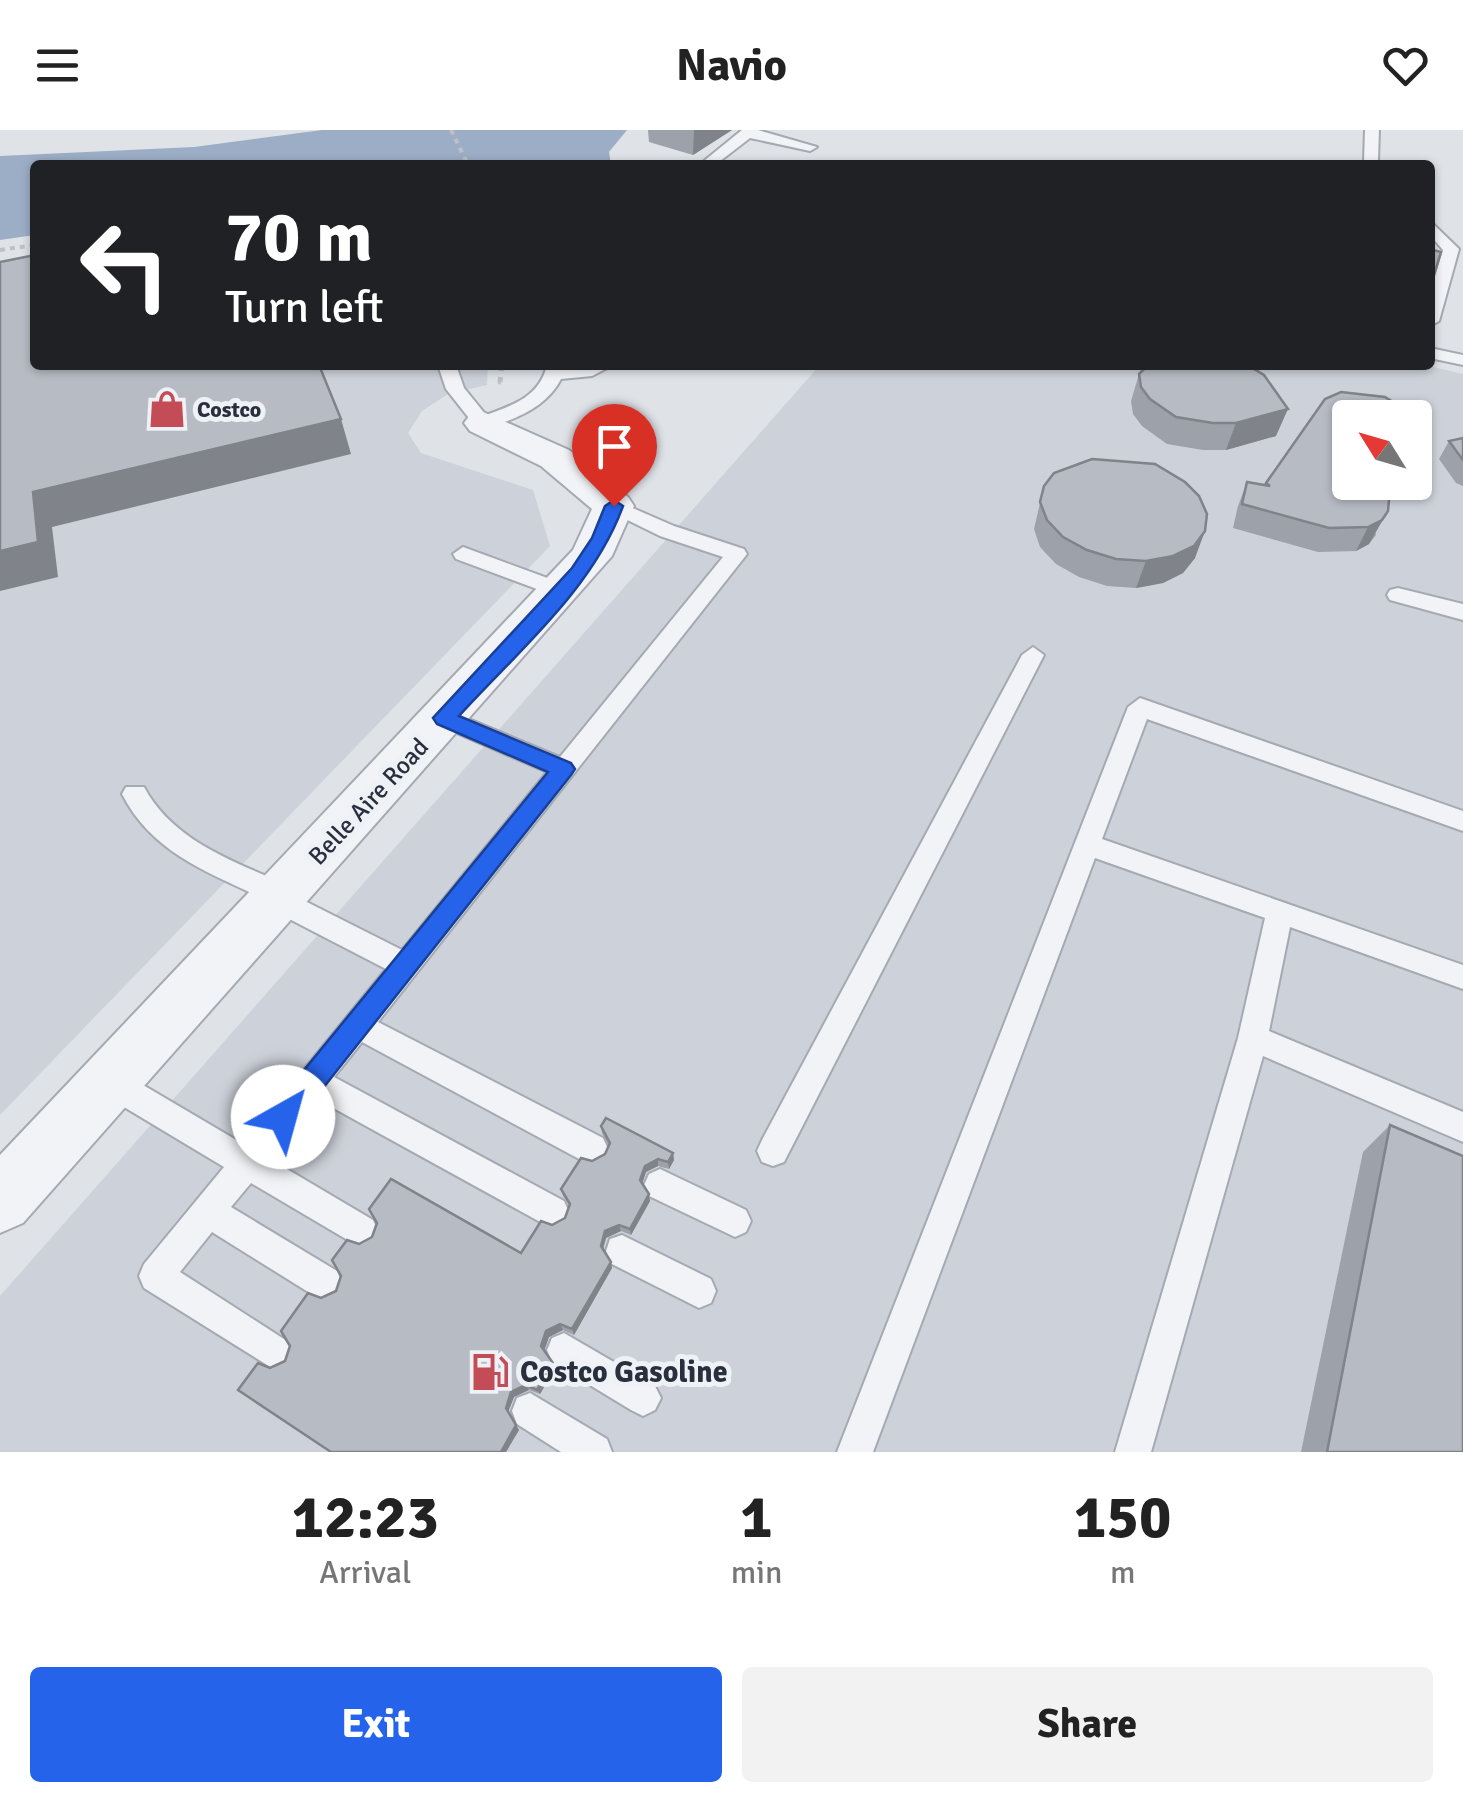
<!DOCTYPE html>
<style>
body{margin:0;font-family:Signika,sans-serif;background:#f2f2f2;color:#222;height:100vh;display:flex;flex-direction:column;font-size:38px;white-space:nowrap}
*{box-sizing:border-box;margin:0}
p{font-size:32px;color:#767676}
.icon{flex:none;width:55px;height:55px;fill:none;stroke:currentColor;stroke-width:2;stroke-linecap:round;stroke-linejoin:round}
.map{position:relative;height:1322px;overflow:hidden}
.sheet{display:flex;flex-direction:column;background:#fff;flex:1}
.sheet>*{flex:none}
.top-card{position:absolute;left:30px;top:30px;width:1405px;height:210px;border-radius:10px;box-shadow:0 2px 8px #0004;background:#202124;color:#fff;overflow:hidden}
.needle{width:65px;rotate:307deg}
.fabs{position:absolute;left:1332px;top:270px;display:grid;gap:20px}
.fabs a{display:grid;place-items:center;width:100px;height:100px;border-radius:10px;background:#fff;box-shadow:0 2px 8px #0004;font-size:50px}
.pin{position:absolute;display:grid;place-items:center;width:85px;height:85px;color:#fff;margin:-102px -42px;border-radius:50% 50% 50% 0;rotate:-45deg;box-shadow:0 0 10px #0007}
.pin .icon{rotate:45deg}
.me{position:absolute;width:110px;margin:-55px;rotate:38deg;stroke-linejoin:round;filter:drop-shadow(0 0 8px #0008)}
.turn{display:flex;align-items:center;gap:35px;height:210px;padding:0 30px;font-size:45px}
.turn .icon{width:130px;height:130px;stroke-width:2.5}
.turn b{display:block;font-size:70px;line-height:85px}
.eta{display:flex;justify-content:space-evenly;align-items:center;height:170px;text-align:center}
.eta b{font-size:60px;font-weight:800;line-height:70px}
.action{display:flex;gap:20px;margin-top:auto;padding:20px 30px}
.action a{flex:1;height:115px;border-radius:10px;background:#2563eb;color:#fff;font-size:40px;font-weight:800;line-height:115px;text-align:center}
.action a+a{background:#f2f2f2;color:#222}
header{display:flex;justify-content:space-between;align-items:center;height:130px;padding:0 30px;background:#fff;font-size:45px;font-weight:800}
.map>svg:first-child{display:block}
</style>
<header><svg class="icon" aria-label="menu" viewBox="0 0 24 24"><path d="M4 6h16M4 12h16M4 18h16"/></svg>Navio<svg class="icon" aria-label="heart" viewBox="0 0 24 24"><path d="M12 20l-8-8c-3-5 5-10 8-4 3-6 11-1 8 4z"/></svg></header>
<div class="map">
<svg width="1463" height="1322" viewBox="0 0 1463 1322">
<rect width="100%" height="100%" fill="#dfe2e7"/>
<!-- built -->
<path fill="#cdd1d9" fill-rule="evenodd" d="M0,168l35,67h453l-1,20 -39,9 -26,17 -14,22 13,20 112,37 17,56 -550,569z
M820,235h605l38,9v1078h-1463v-156zM1350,288h65v64h-65z"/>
<!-- water -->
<path fill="#9caec5" d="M322,0h305l-18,22 2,13h-576v70l-35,5v-84l194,-9z"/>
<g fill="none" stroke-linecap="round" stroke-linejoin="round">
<!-- lane casing -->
<g stroke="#a5a9b1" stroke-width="4">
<path id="lane" d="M742,0h16l59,17 -7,4 -60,-13 -35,27h-16z
M1365,0h14l-1,30 4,5h-15l-3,-4z
M1430,91l29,28 -20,72 -9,5v-33l13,-43 -13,-15z
M1430,218l33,7v10l-33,-7z
M438,235h18l8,23 22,27c28,-10 54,-19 61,-50h18l-1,3 49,-3 -21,11 -31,3c-15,29 -47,41 -78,50l-7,-2 -30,-38z
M614,370l60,26 70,23 3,5 -369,468 225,116 5,11 -5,11 -11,4 -11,-4 -219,-118 -28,35 230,124 5,11 -5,11 -11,5 -11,-5 -225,-124 -47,60 103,61 5,11 -5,11 -11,5 -11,-5 -100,-59 -20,24 106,64 5,12 -5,12 -12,5 -12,-5 -101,-63 -32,40 107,69 5,12 -5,12 -12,5 -131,-82 -5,-12 5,-12 80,-97 -125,-75 -4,-10 4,-10 11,-4 11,4 122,72 143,-175 -118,-61 -4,-9c-56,-27 -112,-46 -142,-105l4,-7h18c30,56 93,75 147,100l4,9 107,54 145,-178 -111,-48 -4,-6 4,-6h16l108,45 163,-200 -63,-21 -53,-26 -3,-4z
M463,417l106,39 3,5 -11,7 -105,-39 -3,-5z
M1398,458l65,16v16l-73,-20 -3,-5 3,-5z
M1033,517l11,8 -260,507 -11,4 -11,-4 -5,-11 5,-11 260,-485z
M1140,568l323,113v20l-316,-112 -45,120 361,126v24l-173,-62 -21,104 194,81v30l-200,-86 -112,396h-36l123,-414 27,-120 -170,-60 -222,594h-36l291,-745z
M660,1039l86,41 5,11 -5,11 -11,5 -86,-41 -5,-11 5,-11z
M622,1105l89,44 5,12 -5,12 -12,5 -89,-45 -4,-12 4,-12z
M564,1203l91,53 6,12 -6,12 -12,6 -12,-6 -79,-48 -5,-12 5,-12z
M530,1263l77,46 5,13h-51l-44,-28 -5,-13 5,-13z"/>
</g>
<!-- street casing -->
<g stroke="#a5a9b1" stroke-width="4">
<path id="street" d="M483,282l86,38 59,47 6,9 -22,50 -589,667 -23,10v-78l573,-605 19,-41 -51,-43 -71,-35 -6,-8 6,-8z"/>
</g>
<!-- path-far1 -->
<path stroke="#bdc0c6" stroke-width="4" stroke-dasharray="5 5" stroke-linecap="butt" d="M451,0l17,35
M0,120l35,-5"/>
<!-- path -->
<path stroke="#bdc0c6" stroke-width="5" stroke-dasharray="6 6" stroke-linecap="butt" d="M502,235l-2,17 6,1"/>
<!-- lane -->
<use href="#lane" fill="#f1f3f6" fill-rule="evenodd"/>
<!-- street -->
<use href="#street" fill="#f1f3f6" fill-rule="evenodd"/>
</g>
<!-- wall -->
<path fill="#9da1a9" d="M648,0h84l-39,25 -44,-13z
M1139,244l137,62 -50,14h-23l-36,-6 -25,-18 -9,-12 -2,-13z
M1325,269l25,19 26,117 -7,9 -13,7 -38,1 -85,-24 5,-22 9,-24 18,3z
M1463,308v48l-7,-3 -17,-24 10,-18z
M1044,356l151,72 -12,15 -20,10 -27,5 -29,-2 -28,-9 -23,-13 -16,-17 -6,-18z
M1390,995l73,327h-162l62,-300z
M601,996l72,27 1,7 -5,9 -11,-3 -12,6 -4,11 8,18 -19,34 -10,-4 -15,7 -3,12 9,18 -38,67 -11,-5 -14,7 -5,13 11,18 -15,26 -11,-4 -15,7 -6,15 11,18 -13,22h-175l-61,-84 15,-7 36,-63 15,-7 23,-47 162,9 31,-28 13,-7 5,-12 -7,-10 -2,-7 44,-35 4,-8 -7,-13z"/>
<!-- shaded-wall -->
<path fill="#808389" d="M694,0h38l-39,25z
M1288,279l-12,27 -50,14 10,-27z
M341,289l10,35 -299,73 6,50 -58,14v-40l33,-59z
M1388,381l-19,33 -13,7 12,-24z
M1205,401l-10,27 -12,15 -20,10 -27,5 10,-27z
M673,1023l1,7 -5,9 -1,-7z
M658,1029v7l-12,6 -5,15 -1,-7 5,-14z
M649,1064l1,7 -19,34 -1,-6z
M619,1095l2,6 -15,7 -4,14 -1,-6 4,-15z
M611,1132l1,6 -38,67 -2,-6z
M560,1194l3,6 -14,7 -5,14 -3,-5 5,-15z
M553,1233l2,5 -15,26 -3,-4z
M526,1255l3,5 -15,7 -6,15 -2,-4 5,-16z
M516,1295l3,5 -13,22h-5z"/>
<!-- building -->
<path fill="#b7bbc4" stroke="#808389" stroke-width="2.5" d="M1430,119l11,3 -11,36z
M35,125v110h284l22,54 -308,73 5,50 -38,9v-289z
M1148,235h99l17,10 24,34 -52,14h-23l-37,-6 -26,-18 -9,-12 -2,-13z
M1341,262l44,5 25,16 3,5h-63v64h30l9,18 -1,11 -6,9 -14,7 -39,1 -87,-24 5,-22 23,4 -4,-3 59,-84z
M1463,308v22l-14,-19z
M1092,329l63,5 30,18 14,14 8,18 -2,17 -11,15 -21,10 -27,5 -30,-2 -29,-9 -24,-13 -16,-17 -7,-18 4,-16 10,-13z
M606,988l67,35 -5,9 -10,-3 -13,7 -5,14 9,14 -19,35 -11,-4 -14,6 -4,15 10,16 -39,67 -12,-5 -14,7 -5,15 12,17 -16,27 -11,-5 -15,7 -5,16 10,17 -15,27h-170l-93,-62 20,-27 12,5 15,-7 5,-15 -9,-15 27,-38 13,5 15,-7 5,-15 -9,-16 15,-20 12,4 13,-7 5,-14 -8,-14 22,-30 130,74 20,-32 11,4 13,-7 5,-14 -9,-15 20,-31 11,3 13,-7 5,-11 -9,-17z
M1390,995l73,31v296h-136z"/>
<!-- route -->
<path fill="#2563eb" stroke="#184099" stroke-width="2.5" d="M614,370l9,6c-30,83 -105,145 -164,210l112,47 4,6 -4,6 -278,351 -10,4 -10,-4 -4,-9 4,-9 275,-336 -111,-48 -4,-6 139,-150 20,-30 13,-32z"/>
<!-- icons -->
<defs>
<g id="shop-bare" transform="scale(3)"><path d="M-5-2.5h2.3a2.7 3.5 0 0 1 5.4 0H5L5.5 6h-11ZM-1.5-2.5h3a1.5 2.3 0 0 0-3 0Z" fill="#c44c57" stroke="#eef1f5" stroke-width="2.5" paint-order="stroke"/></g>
<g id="fuel-bare" transform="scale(3)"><path d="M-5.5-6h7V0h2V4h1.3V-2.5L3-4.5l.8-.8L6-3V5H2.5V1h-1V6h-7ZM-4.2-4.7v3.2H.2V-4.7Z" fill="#c44c57" stroke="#eef1f5" stroke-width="2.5" paint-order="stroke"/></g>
</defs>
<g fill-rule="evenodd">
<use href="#shop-bare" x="167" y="279"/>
<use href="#fuel-bare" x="490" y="1242"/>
</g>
<g text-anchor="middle" stroke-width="10" stroke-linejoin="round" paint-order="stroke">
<!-- far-poi labels -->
<g font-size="22" font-weight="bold" fill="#292f3d" stroke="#eef1f5" text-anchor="start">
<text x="197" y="287">Costco</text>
</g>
<!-- street labels -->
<g font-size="25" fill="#292f3d" stroke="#eef1f5">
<text transform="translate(368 671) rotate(-47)" y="9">Belle Aire Road</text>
</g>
<!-- near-poi labels -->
<g font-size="30" font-weight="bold" fill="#292f3d" stroke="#eef1f5" text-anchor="start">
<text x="520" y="1252">Costco Gasoline</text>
</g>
</g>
</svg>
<div class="fabs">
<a><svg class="needle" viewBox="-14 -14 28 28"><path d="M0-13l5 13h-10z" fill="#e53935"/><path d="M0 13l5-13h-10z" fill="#767676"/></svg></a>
</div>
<div class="pin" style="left:614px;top:376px;background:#d93025"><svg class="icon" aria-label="arrive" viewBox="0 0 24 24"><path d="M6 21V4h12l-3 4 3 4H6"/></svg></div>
<svg class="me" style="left:283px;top:987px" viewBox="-20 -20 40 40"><circle r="19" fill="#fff"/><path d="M0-13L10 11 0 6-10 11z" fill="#2563eb"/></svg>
<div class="top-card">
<div class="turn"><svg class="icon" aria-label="left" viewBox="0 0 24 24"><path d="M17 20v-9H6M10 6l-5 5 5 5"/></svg><div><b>70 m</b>Turn left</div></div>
</div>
</div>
<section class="sheet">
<div class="eta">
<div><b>12:23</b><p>Arrival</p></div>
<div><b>1</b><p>min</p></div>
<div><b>150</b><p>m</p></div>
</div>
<div class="action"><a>Exit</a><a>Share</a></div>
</section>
